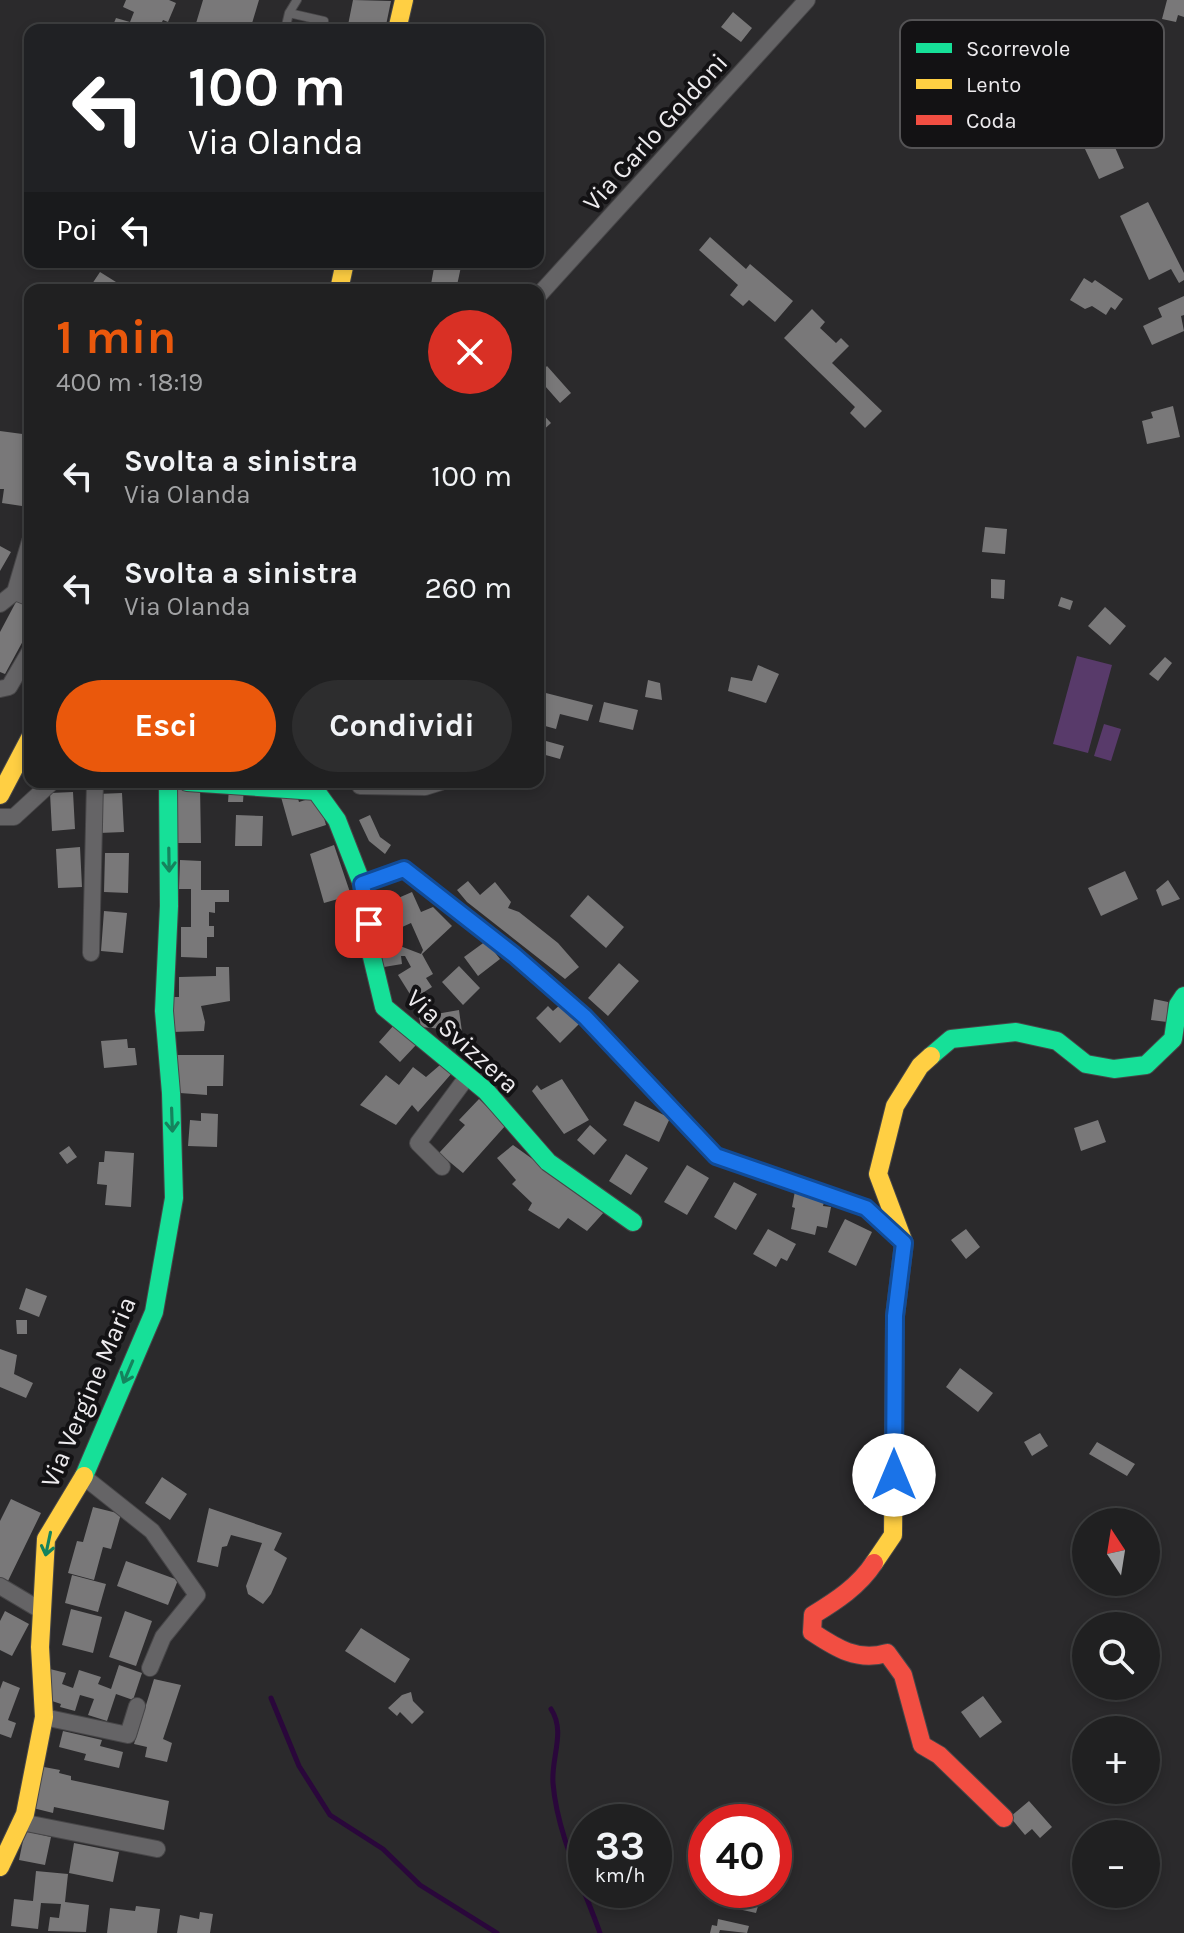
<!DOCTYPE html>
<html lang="it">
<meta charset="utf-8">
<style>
body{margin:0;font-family:Karla,sans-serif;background:#2d2d2e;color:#f1f3f6;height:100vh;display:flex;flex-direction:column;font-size:30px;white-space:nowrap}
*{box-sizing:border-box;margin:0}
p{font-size:26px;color:#a2a3a5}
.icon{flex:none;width:44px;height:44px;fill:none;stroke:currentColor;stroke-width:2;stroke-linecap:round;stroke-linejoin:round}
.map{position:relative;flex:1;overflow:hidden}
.panel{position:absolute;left:24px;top:284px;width:520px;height:504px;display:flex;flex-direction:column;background:#202021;border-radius:16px;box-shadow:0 4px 12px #0003,0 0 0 2px #3d3e3f}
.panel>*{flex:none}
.hud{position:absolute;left:24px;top:24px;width:520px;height:244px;border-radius:16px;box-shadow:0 4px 12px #0003,0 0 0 2px #3d3e3f;background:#202124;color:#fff;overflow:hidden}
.needle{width:52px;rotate:348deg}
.controls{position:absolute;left:1072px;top:1508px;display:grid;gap:16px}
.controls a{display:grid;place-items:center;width:88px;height:88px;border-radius:50%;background:#202021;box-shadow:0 4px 12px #0003,0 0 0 2px #3d3e3f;font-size:40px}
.speed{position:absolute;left:568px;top:1804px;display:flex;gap:16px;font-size:40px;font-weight:700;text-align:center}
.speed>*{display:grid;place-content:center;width:104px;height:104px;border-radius:50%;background:#202021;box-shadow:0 4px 12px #0003,0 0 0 2px #3d3e3f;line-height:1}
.speed small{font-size:20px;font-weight:400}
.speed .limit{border:12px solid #d22;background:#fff;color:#111}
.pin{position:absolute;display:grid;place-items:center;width:68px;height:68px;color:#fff;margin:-34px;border-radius:16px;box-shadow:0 4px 12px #0006}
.me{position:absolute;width:88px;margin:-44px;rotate:0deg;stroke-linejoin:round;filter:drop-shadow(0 0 6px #0008)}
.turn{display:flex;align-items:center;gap:28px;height:168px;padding:0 32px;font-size:36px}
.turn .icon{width:104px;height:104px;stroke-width:2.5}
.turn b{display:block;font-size:56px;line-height:68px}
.then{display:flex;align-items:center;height:76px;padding:0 32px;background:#0003;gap:16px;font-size:30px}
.round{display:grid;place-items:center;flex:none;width:84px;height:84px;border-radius:42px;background:#2d2d2e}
.summary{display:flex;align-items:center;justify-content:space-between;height:136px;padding:0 32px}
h1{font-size:48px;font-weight:700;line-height:60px;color:#ea580c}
.cta{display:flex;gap:16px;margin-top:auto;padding:16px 32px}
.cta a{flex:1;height:92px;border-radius:48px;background:#ea580c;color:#fff;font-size:32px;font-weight:700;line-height:92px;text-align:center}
.cta a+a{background:#2d2d2e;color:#f1f3f6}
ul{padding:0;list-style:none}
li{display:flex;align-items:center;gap:24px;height:112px;padding:0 32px}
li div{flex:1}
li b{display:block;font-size:30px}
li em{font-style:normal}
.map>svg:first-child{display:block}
</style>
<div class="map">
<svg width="1184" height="1933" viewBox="0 0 1184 1933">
<rect width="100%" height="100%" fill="#2b2a2c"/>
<!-- green -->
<path fill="#583a6a" d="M1077,656l35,9 -24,88 -35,-9z
M1104,724l17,5 -10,32 -17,-5z"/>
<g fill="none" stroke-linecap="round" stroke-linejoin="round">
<!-- stream -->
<path stroke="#2a073b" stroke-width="5" d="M271,1698l28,68 31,49 53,34 37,36 77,48
M551,1709c15,23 0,48 2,74 4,51 30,102 47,150"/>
</g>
<!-- building -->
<path fill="#797879" d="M126,0h43l7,3 -8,19 -5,-2 -5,10h-47l5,-12 14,4 4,-10 -11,-5z
M203,0h56l-9,30h-56z
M353,0l38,1 -6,29h-38z
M1167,0h17v17l-6,-2 -2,7 -14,-3z
M733,12l19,16 -11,14 -20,-15z
M1108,121l3,6 -4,2 17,39 -25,11 -21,-45z
M1148,202l36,71v7l-5,3 -8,-14 -22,11 -29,-64z
M710,237l36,32 4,-5 43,37 -18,21 -26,-22 -6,6 -13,-11 8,-10 -39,-35z
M435,262h27l-6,28h-26z
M100,272l24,15 -1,3h-35z
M1084,278l8,5 3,-3 28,19 -8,11 -4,-3 -5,8 -14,-9 -7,3 -15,-9z
M1184,296v19l-3,1 3,15 -32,14 -9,-19 19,-9 -4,-9z
M812,309l13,13 -5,6 16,15 5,-5 8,8 -17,17 50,48 -17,17 -15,-15 5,-6 -71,-69z
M547,366l24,27 -11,10 -22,-25v-3z
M1173,406l7,31 -33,7 -5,-23 11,-3 -2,-6z
M538,409l13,14 -13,12z
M0,431l30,4v21l-8,50 -20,-3 2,-14h-4z
M985,527l22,2 -2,25 -23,-2z
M0,546l11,6 -11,19z
M991,579l14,1 -1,19 -13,-1z
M1061,597l12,4 -3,9 -12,-4z
M17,600l13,7v21l-25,46 -5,-2v-40z
M1105,607l21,19 -16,19 -22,-19z
M1165,657l7,6 -14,18 -9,-7z
M758,665l21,9 -13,29 -38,-12 3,-14 21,4z
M648,680l12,3 2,17 -17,-3z
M538,691l55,14 -5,16 -28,-7 -4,15 -18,-5z
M604,702l34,8 -5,20 -34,-8z
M546,741l18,5 -4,13 -18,-5z
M177,786h23l1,57h-23z
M244,787l-1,15h-15l1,-14z
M73,792l2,37 -23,2 -2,-38z
M296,792l3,10 19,-6 8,29 -34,11 -11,-39z
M122,793l2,39 -25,1 -2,-39z
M236,815l27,1 -1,30h-27z
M370,815l10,22 11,8 -6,9 -16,-13 -10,-21z
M334,845l22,65 -15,3 -3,-14 -14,4 -14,-49z
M80,847l2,40 -24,1 -2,-39z
M105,853h24l-1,40 -24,-1z
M180,860l21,1v29h28v12h-14v11l-6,-1v14h5v11h-7v21l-26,-1v-30h10v-38h-12z
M1125,871l13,28 -37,17 -13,-28z
M1168,880l12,19 -18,7 -6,-16z
M468,881l12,14 15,-13 16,20 -3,6 11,4 39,31 21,24 -14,12 -98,-77 -10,-12z
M412,892l9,20 12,-5 19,19 -30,28 11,20 -7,4 6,9 -19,12 -15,-24 13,-8 -6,-11h-4l1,8 -18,3 -8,-34 21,-3 3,16 21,8 2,-4 -12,-27 -11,5 -11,-26z
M588,895l36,32 -18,21 -36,-32z
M104,911l23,2 -4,40 -22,-2z
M486,941l14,18 -22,17 -14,-19z
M619,963l20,18 -31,35 -20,-18z
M459,966l21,22 -17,17 -21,-23z
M216,967h13l1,34 -29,5 4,16 -1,9 -32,1 -1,-35h8v-20l37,-1z
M1154,999l14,3 -1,20 -16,-2z
M560,1005l19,19 -19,19 -24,-25 12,-12 5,5z
M459,1010l3,22 -18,2 -1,-5 -22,-2 -2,-10z
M394,1025l22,20 -16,17 -21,-20z
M127,1039l1,9h7l2,17 -33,3 -3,-27z
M174,1055h50l-1,31h-16v9l-27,-2z
M440,1065l12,8 -34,39 -6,-7 -16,20 -36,-20 26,-30 13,10 14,-18 13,10z
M562,1079l27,41 -25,14 -32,-43 5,-6 4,5z
M479,1099l27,26 -43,48 -24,-20 26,-28 -6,-5z
M635,1101l35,17 -11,24 -36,-17z
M201,1113l17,1 -1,33 -29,-1 2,-26 11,1z
M1098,1120l8,22 -25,9 -7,-23z
M590,1125l17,15 -13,15 -17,-15z
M513,1145l92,66 -18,20 -19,-13 -9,11 -31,-19 4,-7 -20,-19 4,-4 -19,-22z
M69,1146l8,11 -10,7 -8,-11z
M105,1151l29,2 -3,54 -26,-2 2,-20 -10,-1 2,-22h5z
M626,1154l22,14 -17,27 -22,-14z
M687,1165l22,13 -22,37 -23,-13z
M734,1182l23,12 -21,36 -22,-13z
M795,1191l30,7 -2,8 8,1 -4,21 -10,-2 -2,9 -24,-6 4,-21 -3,-1z
M845,1219l27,13 -16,34 -28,-14z
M768,1229l28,15 -9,17 -6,-3 -5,9 -23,-13z
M966,1229l14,18 -14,12 -15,-19z
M26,1288l21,8 -8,21 -20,-8z
M16,1320h11v14h-10z
M0,1349l17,6 -3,19 19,9 -7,15 -26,-11z
M960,1368l33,25 -15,19 -32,-25z
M1040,1433l8,13 -16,10 -8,-14z
M1097,1442l38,22 -8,12 -38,-22z
M162,1477l25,17 -17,26 -25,-17z
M11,1499l30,14 -33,68 -8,-4v-56z
M93,1507l28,7 -10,35 -8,-2 -9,33 -26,-7 9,-32 6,1z
M209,1508l73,25 -8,17 13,8 -16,36 -8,10 -15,-10 -2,-8 16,-43 -31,-8 -4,11 -5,1 -4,20 -21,-5z
M126,1561l52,19 -10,25 -51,-19z
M72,1575l34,9 -8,28 -33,-9z
M71,1609l31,8 -9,36 -31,-8z
M5,1611l24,13 -17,32 -12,-6v-29z
M125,1611l27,10 -16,45 -27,-9z
M361,1628l49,31 -15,24 -50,-32z
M119,1665l23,8 -9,27 -17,-6 -9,27 -19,-6 6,-16 -14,-4 -5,16 -15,-4 1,-3 -12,-4 1,-31 16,4 -4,11 11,4 6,-18 22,7 -3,7 13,5z
M154,1679l27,6 -18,54 9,4 -5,19 -22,-5 2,-10 -13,-3z
M3,1681l17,7 -12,32 8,3 -5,15 -11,-4v-45z
M411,1692l2,9 11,11 -12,12 -12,-12 -3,4 -9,-8 14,-13z
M983,1696l19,26 -22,16 -19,-26z
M63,1731l39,9 -2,6 23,6 -4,16 -35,-8 2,-6 -27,-7z
M44,1767l16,3 -1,3 12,3v4l98,21 -5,29 -110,-23 -1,6 -20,-5z
M1029,1801l23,26 -12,11 -8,-9 -7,6 -15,-18z
M25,1831l26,6 -6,28 -26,-5z
M74,1843l45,9 -6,30 -44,-9z
M36,1871l32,3 -3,28 24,3 -3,27 -38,-1 2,-14 9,1 2,-14 -20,-1 -3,26 -27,-3 3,-27 19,2z
M728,1892l32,7 -4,14 -31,-7z
M136,1906l24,3 -3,24h-50l3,-25 25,3z
M200,1912l13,2 -3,19h-33l3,-18 19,4z
M718,1919l31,7 -2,7 -27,-3 -1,3h-9l2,-8 5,1z"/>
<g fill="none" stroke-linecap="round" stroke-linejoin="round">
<!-- lane casing -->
<g stroke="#474648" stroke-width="10">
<path id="lane" d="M289,13l35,8 -2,9
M285,30l4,-17 8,-13"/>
</g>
<!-- street casing -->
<g stroke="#474648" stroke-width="18">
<path id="street" d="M538,296l269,-296
M15,592l15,6
M0,604l15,-12 15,-51
M0,689l9,-2 21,-36
M360,786l65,1 16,-5
M0,817h14l38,-35
M362,884l42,-15 110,86 71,62 131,139 150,52 34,32
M91,953l4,-171
M442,1167l-24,-24 49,-66
M84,1477l68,54 45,64 -34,42 -13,31
M0,1586l42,25
M44,1717l84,18 9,-29
M21,1822l136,27"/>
</g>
<!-- fast casing -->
<g stroke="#474648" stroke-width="20">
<path id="fast" d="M187,782l129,9 21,29 25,64 10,73 12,50 102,84 62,71 85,60
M931,1056l20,-17 65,-7 41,9 29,23 28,5 32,-4 27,-26 5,-34 6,-9
M84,1476l70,-164 20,-114 -3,-105 -7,-82 5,-105 -1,-124"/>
</g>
<!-- slow casing -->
<g stroke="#474648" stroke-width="20">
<path id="slow" d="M397,30l7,-30
M339,290l6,-28
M0,795l30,-57
M874,1563l19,-28 2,-219 9,-73 -26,-69 17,-68 25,-40 11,-10
M0,1867l25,-53 19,-97 -4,-70 6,-108 38,-63"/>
</g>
<!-- jam casing -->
<g stroke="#474648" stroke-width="20">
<path id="jam" d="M874,1563c-15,23 -38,38 -61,52l-1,17c24,16 46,30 75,21l16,22 19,70 17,10 65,63"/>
</g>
<!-- lane -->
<use href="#lane" stroke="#656466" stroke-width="8"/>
<!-- street -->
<use href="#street" stroke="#656466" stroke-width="16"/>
<!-- fast -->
<use href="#fast" stroke="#16e098" stroke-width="18"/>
<!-- slow -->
<use href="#slow" stroke="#ffcf43" stroke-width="18"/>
<!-- jam -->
<use href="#jam" stroke="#f24e42" stroke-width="18"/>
</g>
<!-- one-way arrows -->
<defs><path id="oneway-shaft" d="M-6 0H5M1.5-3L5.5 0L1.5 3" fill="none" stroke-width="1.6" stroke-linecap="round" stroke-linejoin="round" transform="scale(2)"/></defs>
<g stroke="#15835d">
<use href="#oneway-shaft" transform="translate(169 860) rotate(89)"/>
<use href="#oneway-shaft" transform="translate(172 1120) rotate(88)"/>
<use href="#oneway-shaft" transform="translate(128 1372) rotate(113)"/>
<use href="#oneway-shaft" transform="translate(48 1544) rotate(102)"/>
</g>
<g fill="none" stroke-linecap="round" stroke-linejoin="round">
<!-- route casing -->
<g stroke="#114b97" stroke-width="20">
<path id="route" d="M369,924l-7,-40 42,-15 110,86 71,62 131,139 150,52 38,35 -9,73 -1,159"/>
</g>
<!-- route -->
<use href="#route" stroke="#1a73e8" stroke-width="14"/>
</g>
<g text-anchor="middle" stroke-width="8" stroke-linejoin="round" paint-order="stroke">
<!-- street labels -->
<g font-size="26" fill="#edebee" stroke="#131214">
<text transform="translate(655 132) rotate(-48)" y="9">Via Carlo Goldoni</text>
<text transform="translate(463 1041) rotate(42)" y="9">Via Svizzera</text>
<text transform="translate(88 1392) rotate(-67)" y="9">Via Vergine Maria</text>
</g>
</g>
<!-- legend -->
<rect x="900" y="20" width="264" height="128" rx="12" fill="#131214" stroke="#545355" stroke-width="2"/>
<rect x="916" y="43" width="36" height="10" fill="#16e098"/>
<rect x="916" y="79" width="36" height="10" fill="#ffcf43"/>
<rect x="916" y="115" width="36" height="10" fill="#f24e42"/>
<g font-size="22" fill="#edebee">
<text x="966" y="56">Scorrevole</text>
<text x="966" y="92">Lento</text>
<text x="966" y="128">Coda</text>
</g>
</svg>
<div class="controls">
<a><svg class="needle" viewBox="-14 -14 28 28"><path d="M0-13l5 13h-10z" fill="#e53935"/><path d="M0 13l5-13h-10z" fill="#a2a3a5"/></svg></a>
<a><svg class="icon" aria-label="search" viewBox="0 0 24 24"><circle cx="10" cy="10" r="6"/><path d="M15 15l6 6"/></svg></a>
<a>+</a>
<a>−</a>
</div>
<div class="speed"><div>33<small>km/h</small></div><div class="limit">40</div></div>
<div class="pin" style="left:369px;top:924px;background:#d93025"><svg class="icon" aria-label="arrive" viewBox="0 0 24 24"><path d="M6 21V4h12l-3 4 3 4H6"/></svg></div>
<svg class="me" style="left:894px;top:1475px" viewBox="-20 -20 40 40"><circle r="19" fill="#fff"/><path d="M0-13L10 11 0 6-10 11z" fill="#1a73e8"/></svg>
<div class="hud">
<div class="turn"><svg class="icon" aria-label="left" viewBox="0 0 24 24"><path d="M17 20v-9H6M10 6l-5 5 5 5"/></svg><div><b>100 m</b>Via Olanda</div></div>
<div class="then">Poi<svg class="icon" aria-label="left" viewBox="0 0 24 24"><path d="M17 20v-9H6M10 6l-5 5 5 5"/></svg></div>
</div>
<section class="panel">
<div class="summary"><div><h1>1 min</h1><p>400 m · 18:19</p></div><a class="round" style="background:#d93025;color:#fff"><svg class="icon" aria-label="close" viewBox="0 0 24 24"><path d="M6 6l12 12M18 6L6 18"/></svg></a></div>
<ul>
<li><svg class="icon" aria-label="left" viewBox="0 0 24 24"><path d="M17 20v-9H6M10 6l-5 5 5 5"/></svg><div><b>Svolta a sinistra</b><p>Via Olanda</p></div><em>100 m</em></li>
<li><svg class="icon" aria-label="left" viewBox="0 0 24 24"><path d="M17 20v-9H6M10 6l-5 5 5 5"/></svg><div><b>Svolta a sinistra</b><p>Via Olanda</p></div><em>260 m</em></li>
</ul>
<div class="cta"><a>Esci</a><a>Condividi</a></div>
</section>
</div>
